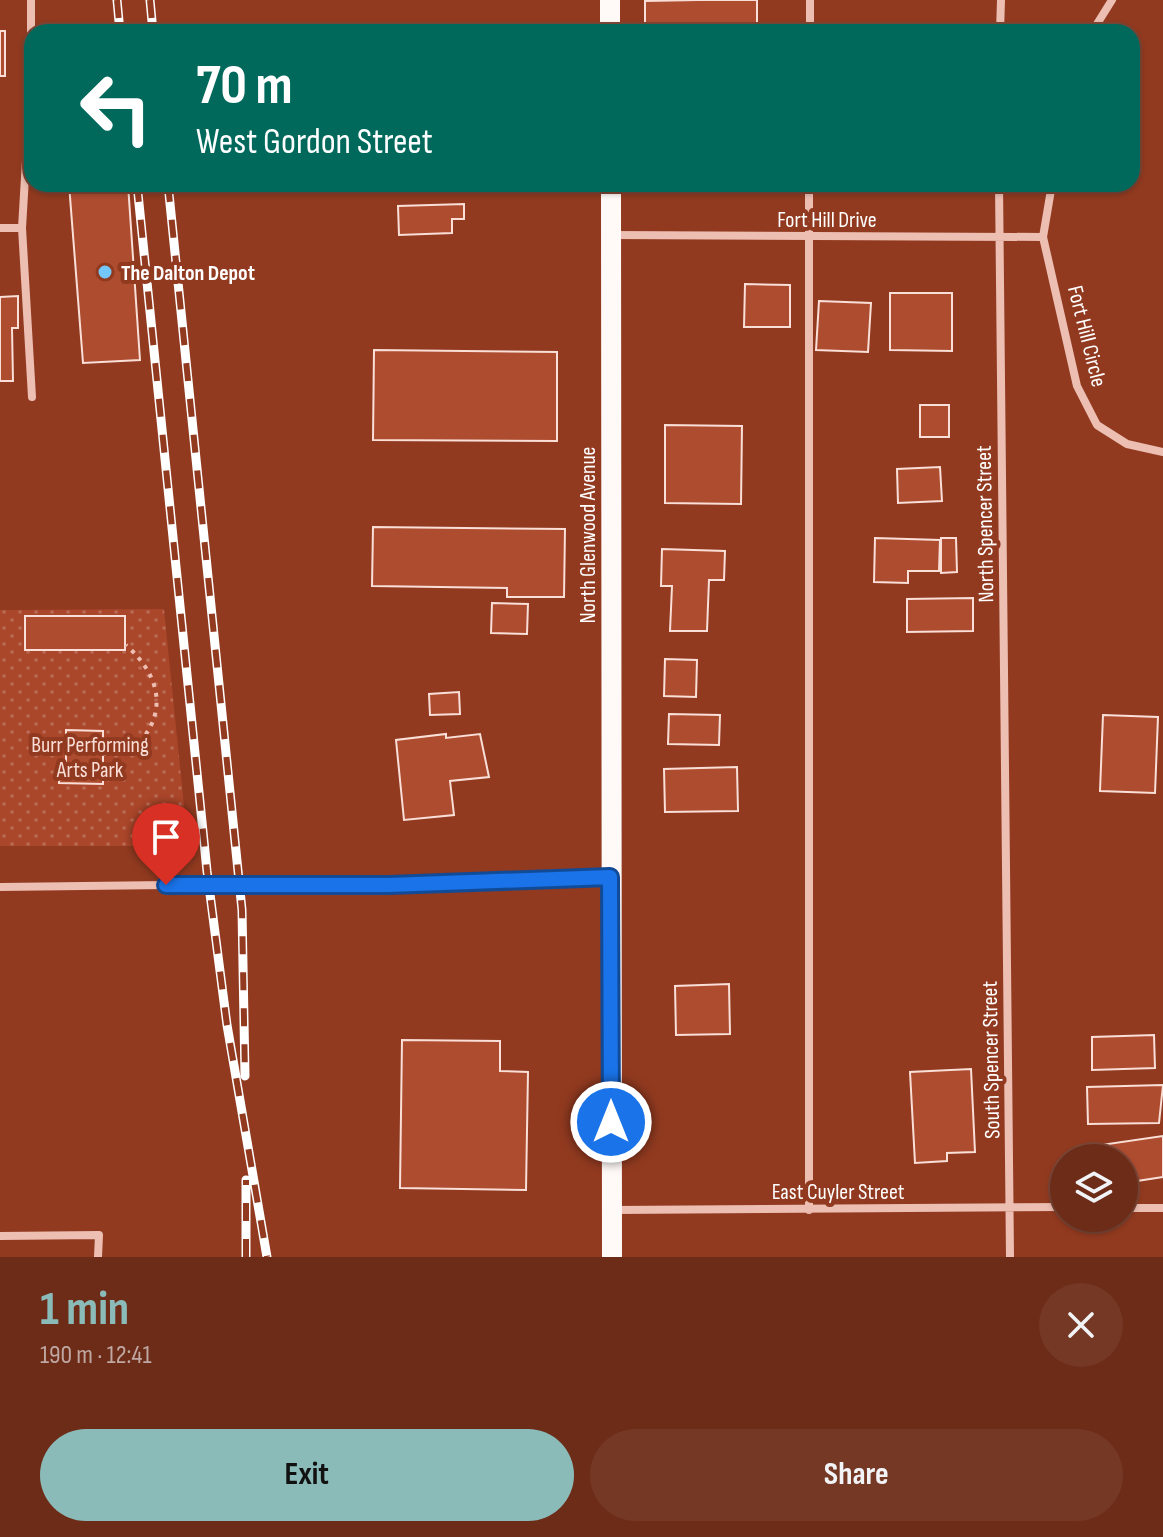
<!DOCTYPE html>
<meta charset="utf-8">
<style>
body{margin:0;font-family:"Sofia Sans Condensed",sans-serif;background:#753825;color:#f1f3f6;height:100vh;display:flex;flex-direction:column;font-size:30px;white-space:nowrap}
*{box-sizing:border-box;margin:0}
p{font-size:26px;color:#bfa7a2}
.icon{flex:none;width:44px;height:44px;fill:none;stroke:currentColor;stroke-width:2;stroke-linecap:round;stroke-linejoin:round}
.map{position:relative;height:1257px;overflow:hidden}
.panel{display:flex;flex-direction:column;background:#6d2c18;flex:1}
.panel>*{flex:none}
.hud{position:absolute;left:24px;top:24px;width:1116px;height:168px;border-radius:24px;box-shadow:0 2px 6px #0004,0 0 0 2px #7f4837;background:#00695c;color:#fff;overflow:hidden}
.buttons{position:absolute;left:1050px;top:1144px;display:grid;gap:16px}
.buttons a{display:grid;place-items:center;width:88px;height:88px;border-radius:50%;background:#6d2c18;box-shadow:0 2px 6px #0004,0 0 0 2px #7f4837;font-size:40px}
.pin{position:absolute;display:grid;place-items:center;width:68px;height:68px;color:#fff;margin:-82px -34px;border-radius:50% 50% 50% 0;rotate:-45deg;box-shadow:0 0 8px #0007}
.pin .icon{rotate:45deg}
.me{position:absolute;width:88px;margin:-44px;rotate:0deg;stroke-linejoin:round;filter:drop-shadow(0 0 6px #0008)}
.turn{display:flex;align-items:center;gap:28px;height:168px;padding:0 40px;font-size:36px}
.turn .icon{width:104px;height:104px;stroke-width:2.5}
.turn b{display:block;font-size:56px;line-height:68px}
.round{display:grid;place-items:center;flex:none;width:84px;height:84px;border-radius:42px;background:#753825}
.head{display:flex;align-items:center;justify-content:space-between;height:136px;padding:0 40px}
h1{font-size:48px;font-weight:700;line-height:60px;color:#8bbbb9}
.button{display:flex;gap:16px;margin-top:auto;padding:16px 40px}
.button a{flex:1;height:92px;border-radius:48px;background:#8bbbb9;color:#111;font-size:32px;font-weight:700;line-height:92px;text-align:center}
.button a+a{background:#753825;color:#f1f3f6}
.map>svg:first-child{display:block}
</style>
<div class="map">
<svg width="1163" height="1257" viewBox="0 0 1163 1257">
<defs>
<pattern id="green-dots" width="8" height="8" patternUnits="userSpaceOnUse" patternTransform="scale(2)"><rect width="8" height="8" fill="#aa462a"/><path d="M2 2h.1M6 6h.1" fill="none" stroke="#bb6b55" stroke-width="1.8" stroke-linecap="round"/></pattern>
</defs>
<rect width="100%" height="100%" fill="#913a20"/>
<!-- green -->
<path fill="url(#green-dots)" d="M164,609l24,237h-188v-236z"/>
<!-- building -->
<path fill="#ae4c30" stroke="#f9dfd7" stroke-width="2" d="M699,0h58v32h-112v-31z
M0,31h5v45h-5z
M69,184h59l12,176 -57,3z
M464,204v15h-12v14l-53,2 -1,-29z
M745,284l45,1v42h-46z
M890,293h62v58l-62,-1z
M18,296v32h-6l1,53h-13v-84z
M819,301l52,2 -3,49 -52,-2z
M374,350l183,2v89l-184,-1z
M920,405h29v32h-29z
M665,425l77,1 -1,78 -76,-1z
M940,467l2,34 -44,2 -1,-34z
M373,527l192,2 -1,68h-57v-9l-135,-2z
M875,538l65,2 -1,31h-31v12l-34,-1z
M941,538h15l1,34 -16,1z
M662,549l63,2 -1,29h-15l-2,51h-37l2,-45h-11z
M973,598v33l-66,1v-33z
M492,603l36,1 -1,30 -36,-1z
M25,616h100v34h-100z
M665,659l32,1 -1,37 -32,-1z
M459,692l1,22 -30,1 -1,-21z
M669,714l51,1 -1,30 -51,-1z
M1103,715l55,2 -3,76 -55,-2z
M66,730l37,1v53l-44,-1 1,-21h6z
M446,734v4l34,-4 9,43 -39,4 4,34 -50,5 -8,-80z
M737,767l1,44 -73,1 -1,-43z
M729,984l1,50 -54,1 -1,-49z
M1154,1035l1,33 -63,2v-33z
M402,1040l98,1v30l28,1 -2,118 -126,-2z
M971,1069l4,83 -28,1v8l-32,2 -5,-91z
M1163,1085l-4,38 -71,1 -1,-37z
M1163,1136v41l-39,6v-25h-28l-2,-12z"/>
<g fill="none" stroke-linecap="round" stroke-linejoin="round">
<!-- path -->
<path stroke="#edbeb2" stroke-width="4" stroke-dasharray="4 6" stroke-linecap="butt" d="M103,754l29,-4c37,-34 30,-73 -6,-105"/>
<!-- street -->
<path stroke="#edbeb2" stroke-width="8" d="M31,0v76l-9,152 10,169
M810,32v-32
M1000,32l1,-32
M1092,32l20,-32
M999,184l11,1073
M1052,184l-9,53 34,149 20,39 30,19 36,8
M0,228h22
M612,235l431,2
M389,885l221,-8
M0,887l166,-2
M1124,1208h39
M613,1210l451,-3
M809,1210v-1026
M0,1236l99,-1 -1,22"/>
<!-- primary -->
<path stroke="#fffaf8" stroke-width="20" d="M610,0v32
M611,184l1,1073"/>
<!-- rail casing -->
<g stroke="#fff" stroke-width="9">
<path id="rail" d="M117,0l3,32
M150,0l3,32
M137,184l70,687 20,154 40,232
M168,184l74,726 3,166
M246,1257v-77"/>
</g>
<!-- rail -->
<use href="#rail" stroke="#913a20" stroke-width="6" stroke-dasharray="18" stroke-linecap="butt"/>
<!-- street-bridge -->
<path stroke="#edbeb2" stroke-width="8" d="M166,885h223"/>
</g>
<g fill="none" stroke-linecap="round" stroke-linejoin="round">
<!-- route casing -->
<g stroke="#114b97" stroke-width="20">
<path id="route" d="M166,885h223l221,-8 1,245"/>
</g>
<!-- route -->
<use href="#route" stroke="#1a73e8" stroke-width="14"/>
</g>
<!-- markers -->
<circle fill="#73c7fa" stroke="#913a20" stroke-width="3" cx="105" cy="272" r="8"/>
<g text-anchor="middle" stroke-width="8" stroke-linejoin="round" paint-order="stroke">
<!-- street labels -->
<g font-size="22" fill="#fff" stroke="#913a20">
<text x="827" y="227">Fort Hill Drive</text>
<text transform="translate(1088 336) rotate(76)" y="8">Fort Hill Circle</text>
<text transform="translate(984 524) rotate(-91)" y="8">North Spencer Street</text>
<text transform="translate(587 535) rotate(-90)" y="8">North Glenwood Avenue</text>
<text transform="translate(990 1060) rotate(-91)" y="8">South Spencer Street</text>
<text x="838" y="1199">East Cuyler Street</text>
</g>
<!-- poi labels -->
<g font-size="22" font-weight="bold" fill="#fff" stroke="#913a20" text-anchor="start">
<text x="121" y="280">The Dalton Depot</text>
</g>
<!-- park labels -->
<g font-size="22" fill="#f9dfd7" stroke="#913a20">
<text x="90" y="752">Burr Performing<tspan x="90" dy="25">Arts Park</tspan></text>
</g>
</g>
</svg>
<div class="buttons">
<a><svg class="icon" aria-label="layers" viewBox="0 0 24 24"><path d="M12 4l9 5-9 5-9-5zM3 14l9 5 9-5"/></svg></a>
</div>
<div class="pin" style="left:166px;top:885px;background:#d93025"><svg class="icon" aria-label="arrive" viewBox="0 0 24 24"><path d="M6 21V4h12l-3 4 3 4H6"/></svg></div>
<svg class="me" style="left:611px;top:1122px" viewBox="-20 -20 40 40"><circle r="17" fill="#1a73e8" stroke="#fff" stroke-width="3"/><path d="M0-11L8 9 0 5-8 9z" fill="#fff"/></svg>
<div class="hud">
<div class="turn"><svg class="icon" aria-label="left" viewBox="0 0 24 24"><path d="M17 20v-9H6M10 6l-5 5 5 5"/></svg><div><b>70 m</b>West Gordon Street</div></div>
</div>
</div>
<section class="panel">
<div class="head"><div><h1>1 min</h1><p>190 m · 12:41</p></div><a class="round"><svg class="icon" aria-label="close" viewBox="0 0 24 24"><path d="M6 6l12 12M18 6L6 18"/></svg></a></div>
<div class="button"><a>Exit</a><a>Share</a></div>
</section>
